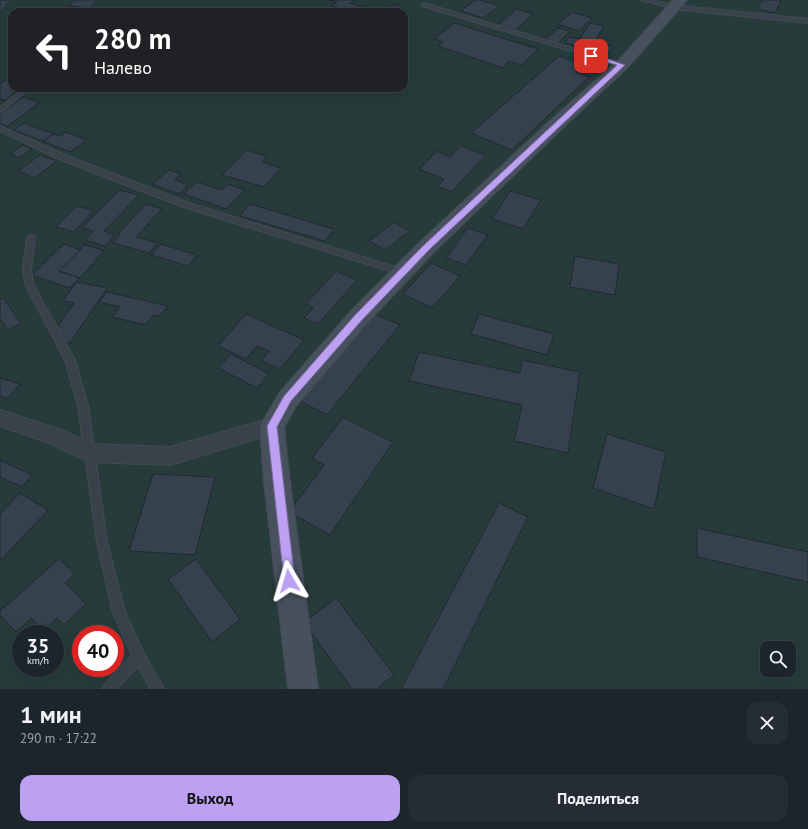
<!DOCTYPE html>
<html lang="ru">
<meta charset="utf-8">
<style>
body{margin:0;font-family:"PT Sans",sans-serif;background:#252c34;color:#f1f3f6;height:100vh;display:flex;flex-direction:column;font-size:15px;white-space:nowrap}
*{box-sizing:border-box;margin:0}
p{font-size:13px;color:#a0a4a9}
.icon{flex:none;width:22px;height:22px;fill:none;stroke:currentColor;stroke-width:2;stroke-linecap:round;stroke-linejoin:round}
.map{position:relative;height:689px;overflow:hidden}
.drawer{display:flex;flex-direction:column;background:#1c242c;flex:1}
.drawer>*{flex:none}
.hud{position:absolute;left:8px;top:8px;width:400px;height:84px;border-radius:12px;box-shadow:0 4px 16px #0002,0 0 0 1px #3a4148;background:#202124;color:#fff;overflow:hidden}
.controls{position:absolute;left:760px;top:641px;display:grid;gap:8px}
.controls a{display:grid;place-items:center;width:36px;height:36px;border-radius:8px;background:#1c242c;box-shadow:0 4px 16px #0002,0 0 0 1px #3a4148;font-size:20px}
.speed{position:absolute;left:12px;top:625px;display:flex;gap:8px;font-size:20px;font-weight:700;text-align:center}
.speed>*{display:grid;place-content:center;width:52px;height:52px;border-radius:50%;background:#1c242c;box-shadow:0 4px 16px #0002,0 0 0 1px #3a4148;line-height:1}
.speed small{font-size:10px;font-weight:400}
.speed .limit{border:6px solid #d22;background:#fff;color:#111}
.pin{position:absolute;display:grid;place-items:center;width:34px;height:34px;color:#fff;margin:-17px;border-radius:8px;box-shadow:0 2px 6px #0006}
.me{position:absolute;width:44px;margin:-22px;rotate:353deg;stroke-linejoin:round;filter:drop-shadow(0 0 3px #0008)}
.turn{display:flex;align-items:center;gap:14px;height:84px;padding:0 20px;font-size:18px}
.turn .icon{width:52px;height:52px;stroke-width:2.5}
.turn b{display:block;font-size:28px;line-height:34px}
.round{display:grid;place-items:center;flex:none;width:42px;height:42px;border-radius:12px;background:#252c34}
.overview{display:flex;align-items:center;justify-content:space-between;height:68px;padding:0 20px}
h1{font-size:24px;font-weight:700;line-height:30px}
.button{display:flex;gap:8px;margin-top:auto;padding:8px 20px}
.button a{flex:1;height:46px;border-radius:12px;background:#bca0f2;color:#111;font-size:16px;font-weight:700;line-height:46px;text-align:center}
.button a+a{background:#252c34;color:#f1f3f6}
.map>svg:first-child{display:block}
</style>
<div class="map">
<svg width="808" height="689" viewBox="0 0 808 689">
<rect width="100%" height="100%" fill="#25303a"/>
<!-- green -->
<path fill="#273b3b" fill-rule="evenodd" d="M0,0h808v689h-808zM12,12h392v76h-392zM21,634h34v34h-34zM81,634h34v34h-34zM767,648h22v22h-22z"/>
<!-- building -->
<path fill="#35424e" stroke="#202932" d="M0,0h11l-11,14z
M75,0h22l-6,8 -22,-2z
M329,0h26l-5,3 22,7 -3,2h-16l-21,-6 5,-4z
M475,0h5l19,6 -15,12 -23,-7z
M762,0h19l-6,13 -18,-4z
M395,4l9,3 -8,5h-13z
M177,8l20,2 -1,2h-21z
M93,9l26,2 -1,1h-27z
M516,9l17,5 -17,16 -18,-5z
M572,12l20,6 -13,13 -21,-7z
M454,23l84,26 -16,16 -13,-4 -6,7 -65,-22 5,-4 -9,-3z
M590,23l14,3 -14,23 -25,-6 4,-6 11,2z
M558,28l12,3 -13,13 -12,-4z
M598,42l16,5 -7,7 -16,-4z
M559,56l25,9 -8,7 13,5 -77,73 -41,-17z
M5,80l7,1v7h6l-12,12 -6,-1v-15z
M23,97l17,5 -32,24 -8,-2v-10z
M24,123l30,11 -11,7 -29,-11z
M66,132l21,8 -17,12 -27,-11 11,-7 6,2z
M23,145l9,4 -13,9 -9,-4z
M461,146l25,9 -35,37 -13,-6 6,-7 -25,-10 18,-18 13,6z
M246,150l21,6 -5,6 19,6 -17,19 -42,-12z
M40,155l17,6 -22,17 -17,-7z
M169,170l12,4 -6,6 13,5 -9,9 -27,-10z
M197,182l24,8 7,-6 17,6 -19,19 -42,-15z
M119,190l20,5 -35,36 11,4 -10,11 -20,-6 8,-9 -11,-3z
M510,191l31,9 -18,29 -31,-10z
M146,204l16,5 -26,28 22,6 -9,10 -36,-10 7,-9h-2z
M250,204l84,25 -9,12 -85,-25z
M77,206l17,4 -20,22 -18,-5z
M394,222l16,9 -25,19 -16,-9z
M468,228l20,7 -22,30 -20,-7z
M64,244l16,6 -21,21 21,7 -11,10 -37,-13z
M84,244l20,7 -24,27 -21,-7 21,-21z
M161,244l36,11 -9,11 -37,-11z
M575,256l44,8 -4,31 -45,-8z
M431,263l29,13 -28,32 -29,-14z
M336,271l21,9 -39,44 -14,-6 9,-10 -7,-4z
M76,282l31,6 -37,55 -21,-4 25,-36 -11,-2z
M107,292l61,14 -8,10 -7,-1 -7,10 -34,-8 8,-10 -21,-5z
M3,298l18,25 -13,7 -8,-11v-20z
M246,314l58,26 -24,29 -19,-8 8,-10 -12,-5 -11,13 -28,-13z
M375,314l25,11 -73,90 -27,-14z
M479,314l75,20 -7,21 -76,-21z
M419,352l101,21 2,-13 58,12 -12,81 -54,-12 8,-36 -113,-24z
M231,354l38,20 -12,14 -39,-20z
M0,378l20,6 -13,15 -7,-3z
M343,417l50,25 -63,93 -41,-23 35,-47 -12,-7z
M607,434l59,18 -12,57 -61,-21z
M0,460l32,15 -10,12 -22,-10z
M153,474l62,3 -20,78 -66,-4z
M20,493l28,17 -48,51v-47z
M499,503l29,14 -85,172h-42z
M697,528l111,24v30l-111,-25z
M59,559l16,15 -10,9 21,21 -22,21 -7,-7 -13,13 -13,-13 -15,14 -16,-17v-4z
M196,559l44,60 -28,23 -44,-63z
M336,598l58,77 -17,14h-25l-48,-67z"/>
<g fill="none" stroke-linecap="round" stroke-linejoin="round">
<!-- lane casing -->
<g stroke="#424b54" stroke-width="2">
<path id="lane" d="M641,0h10l23,5 134,14v4l-134,-14z
M424,3l200,61 1,1 -5,1 -198,-60 -1,-1z
M24,88h7l-31,25v-5z
M0,126l60,27 129,50 216,67 1,2 -1,2h-6l-216,-67 -129,-50 -54,-26z
M31,234l4,3 -4,33 3,16 41,74 13,46 19,136 18,70 18,40 21,37h-13l-13,-23 -22,23h-14l2,-4 28,-30 -19,-42 -16,-71 -19,-136 -13,-46 -39,-74 -3,-16 4,-33z"/>
</g>
<!-- street casing -->
<g stroke="#424b54" stroke-width="2">
<path id="street" d="M0,410l61,20 30,14 79,3 102,-29 7,2 3,6 -3,6 -109,33 -81,-3 -42,-20 -47,-16z"/>
</g>
<!-- secondary casing -->
<g stroke="#424b54" stroke-width="2">
<path id="secondary" d="M673,0h14l-60,68 -60,56 -133,128 -67,71 -71,83 -12,21 6,55 28,207h-30l-24,-207 -4,-56 20,-34 71,-81 69,-69 135,-126 62,-54z"/>
</g>
<!-- lane -->
<use href="#lane" fill="#39424b" fill-rule="evenodd"/>
<!-- street -->
<use href="#street" fill="#39424b" fill-rule="evenodd"/>
<!-- secondary -->
<use href="#secondary" fill="#47515d" fill-rule="evenodd"/>
</g>
<!-- route -->
<path fill="#bca0f2" stroke="#7a689d" d="M589,54h4l32,11 -195,184 -68,71 -71,81 -14,26 18,154 -2,4 -4,1 -4,-1 -1,-4 -17,-155 17,-30 71,-81 69,-70 193,-180 -28,-8z"/>
</svg>
<div class="controls">
<a><svg class="icon" aria-label="search" viewBox="0 0 24 24"><circle cx="10" cy="10" r="6"/><path d="M15 15l6 6"/></svg></a>
</div>
<div class="speed"><div>35<small>km/h</small></div><div class="limit">40</div></div>
<div class="pin" style="left:591px;top:56px;background:#d93025"><svg class="icon" aria-label="arrive" viewBox="0 0 24 24"><path d="M6 21V4h12l-3 4 3 4H6"/></svg></div>
<svg class="me" style="left:289px;top:581px" viewBox="-20 -20 40 40"><path d="M0-17L14 15 0 8-14 15z" fill="#bca0f2" stroke="#fff" stroke-width="4"/></svg>
<div class="hud">
<div class="turn"><svg class="icon" aria-label="left" viewBox="0 0 24 24"><path d="M17 20v-9H6M10 6l-5 5 5 5"/></svg><div><b>280 m</b>Налево</div></div>
</div>
</div>
<section class="drawer">
<div class="overview"><div><h1>1 мин</h1><p>290 m · 17:22</p></div><a class="round"><svg class="icon" aria-label="close" viewBox="0 0 24 24"><path d="M6 6l12 12M18 6L6 18"/></svg></a></div>
<div class="button"><a>Выход</a><a>Поделиться</a></div>
</section>
